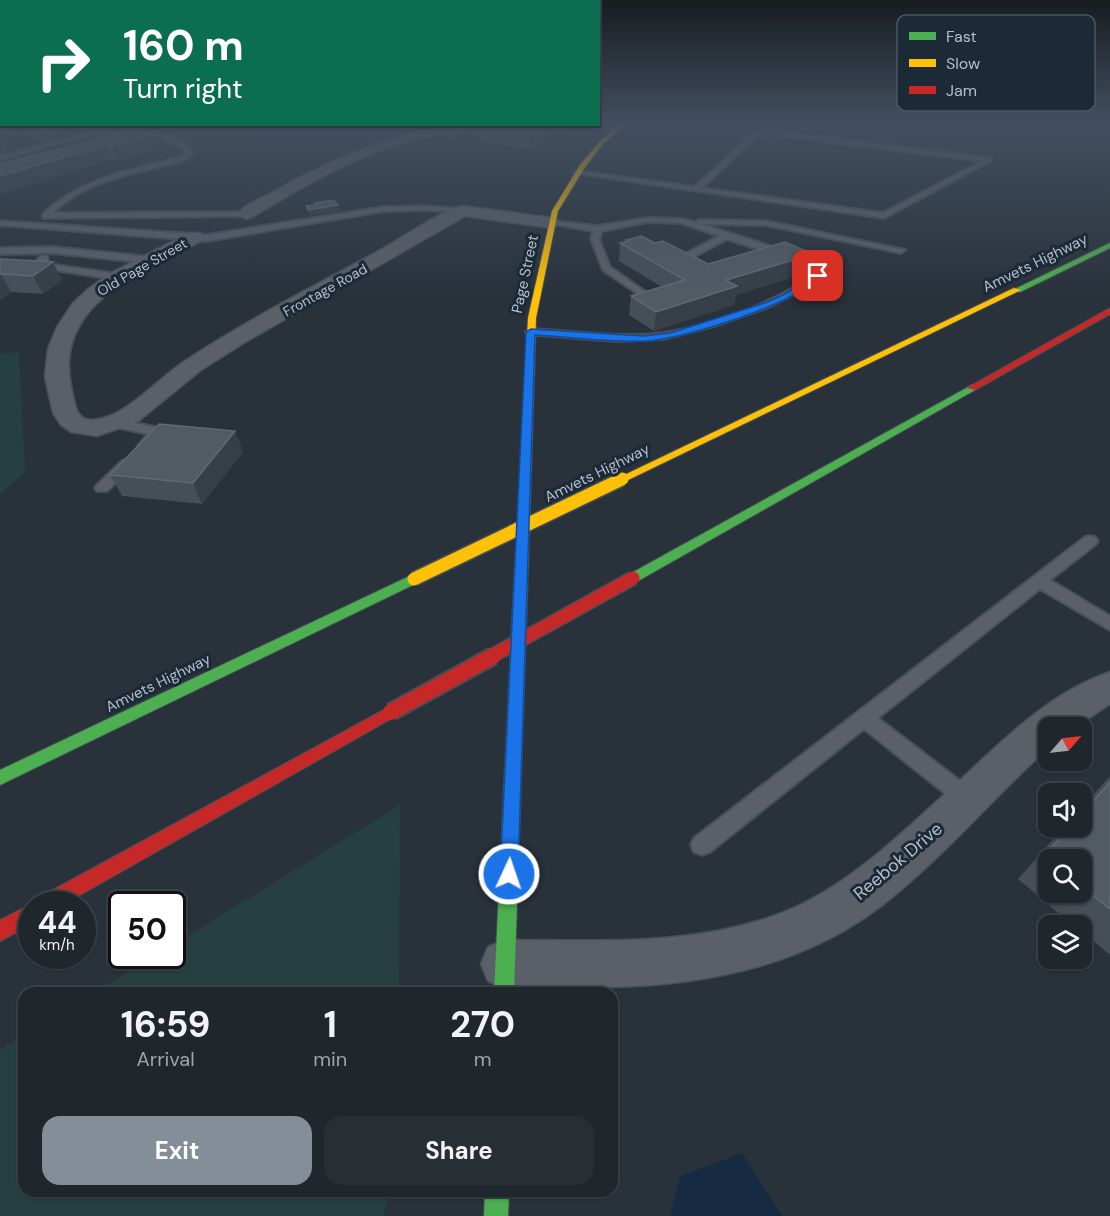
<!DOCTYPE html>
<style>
body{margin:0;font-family:"DM Sans",sans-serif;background:#272e34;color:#f1f3f6;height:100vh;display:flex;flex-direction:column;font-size:22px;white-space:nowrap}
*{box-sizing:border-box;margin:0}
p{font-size:20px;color:#a1a5a9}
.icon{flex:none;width:33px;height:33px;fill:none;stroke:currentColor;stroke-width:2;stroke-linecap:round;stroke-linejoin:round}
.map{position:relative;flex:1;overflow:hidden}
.details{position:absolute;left:18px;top:987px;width:600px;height:210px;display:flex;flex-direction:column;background:#1f262c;border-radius:18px;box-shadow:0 2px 4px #0004,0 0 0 2px #3c4348}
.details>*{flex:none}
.banner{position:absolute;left:0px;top:0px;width:600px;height:126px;box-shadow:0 2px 4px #0004,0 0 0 2px #3c4348;background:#0b6e4f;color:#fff;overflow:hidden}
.needle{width:39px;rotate:62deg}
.fabs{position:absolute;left:1038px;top:717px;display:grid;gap:12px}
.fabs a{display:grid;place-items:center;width:54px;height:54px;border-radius:12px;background:#1f262c;box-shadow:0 2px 4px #0004,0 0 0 2px #3c4348;font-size:30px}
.speed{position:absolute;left:18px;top:891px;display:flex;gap:12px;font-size:30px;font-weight:700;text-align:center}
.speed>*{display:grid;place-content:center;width:78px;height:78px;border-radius:50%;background:#1f262c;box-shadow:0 2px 4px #0004,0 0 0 2px #3c4348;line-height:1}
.speed small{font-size:15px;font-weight:400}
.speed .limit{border:3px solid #111;border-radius:9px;background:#fff;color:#111}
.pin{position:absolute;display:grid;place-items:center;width:51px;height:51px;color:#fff;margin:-26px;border-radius:12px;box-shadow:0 3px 9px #0006}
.me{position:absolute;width:66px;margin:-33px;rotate:3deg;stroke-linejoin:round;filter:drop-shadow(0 0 4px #0008)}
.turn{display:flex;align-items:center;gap:21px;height:126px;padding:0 24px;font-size:27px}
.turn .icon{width:78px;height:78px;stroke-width:2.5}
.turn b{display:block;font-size:42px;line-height:51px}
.eta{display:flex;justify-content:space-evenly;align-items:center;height:102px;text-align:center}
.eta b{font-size:36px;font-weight:700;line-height:42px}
.button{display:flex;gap:12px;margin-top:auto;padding:12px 24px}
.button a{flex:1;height:69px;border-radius:18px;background:#838e99;color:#fff;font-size:24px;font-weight:700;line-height:69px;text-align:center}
.button a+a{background:#272e34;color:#f1f3f6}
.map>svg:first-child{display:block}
</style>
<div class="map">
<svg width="1110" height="1216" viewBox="0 0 1110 1216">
<rect width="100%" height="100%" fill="#29323b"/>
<!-- green -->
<path fill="#264042" d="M19,352l6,120 -25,22v-140z
M400,805l-1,188h-306l62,-37h17l1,-11z
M24,1035v156h366l-7,25h-383v-166z"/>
<!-- water -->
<path fill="#162b41" d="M742,1153l40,63h-112l10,-40z"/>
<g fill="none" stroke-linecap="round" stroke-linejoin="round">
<!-- lane casing -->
<g stroke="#484f57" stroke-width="4">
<path id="lane" d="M12,124l-1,1 -11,4v-4z
M117,124l8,1 -125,35v-4z
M506,124h13l-33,9 -25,-5 3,-2 22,3z
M132,126c16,4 55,12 61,28 -11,10 -29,11 -43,15 -35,8 -71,18 -97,44l193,-1h3v4l-206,2v-4c38,-36 87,-44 137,-57l6,-4 -1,-3 -26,-13 -29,-8z
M774,131l215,27 3,2 -108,58 -310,-45 4,-2 117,16 57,-53zM774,135l208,26 -99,52 -181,-25 54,-51z
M428,206l34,3 4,2 -4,2 -34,-3 -44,1 -177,30 -207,-16v-4l207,14 177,-28z
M647,218l35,1 16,4v-3h3l65,1 139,29 -4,3 -135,-28 -65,-1c27,9 108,31 124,50l-16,13 -43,21 -52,18 -51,13 -46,2 -90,-7 -1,-2 5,-3c37,2 74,7 111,6 53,-2 129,-29 172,-61l-41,-20 -46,-15 -41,22h-6v-4l39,-21 -38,-13 -34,-1 -45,9 -3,8 11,28 37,26 2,2 -5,3 -41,-28 -12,-31 2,-8 -44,-8 4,-2 45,5z
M53,247l97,10 5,3 -5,3 -97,-10 -53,1v-6z
M41,256h6l2,8 69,10 5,3 -5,3 -75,-12 -6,-8z
M114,419l41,8 6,6 -11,16h-10l-2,-3 10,-12 -38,-8 -2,-3z
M127,460l5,1 2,3 -2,3 -25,24h-10l-2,-3 2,-3 25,-24z
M1090,536l5,1 3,4 -3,4 -45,35 60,36v14l-70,-41 -162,129 98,75 3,7 -3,7 -7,2 -7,-2 -98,-78 -154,123 -8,3 -8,-3 -3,-7 3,-7 391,-301z"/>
</g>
<!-- street casing -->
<g stroke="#484f57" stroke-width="3">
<path id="street" d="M458,124h32l-6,4c-27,4 -56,7 -82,15 -53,16 -103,46 -150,74l-6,2 -8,-5c7,-10 24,-16 35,-22 60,-34 116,-57 185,-68z
M462,206l91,12 8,5 -8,5 -88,-12 -223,128 -41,26 -64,52 -40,14 -26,-4 -10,-7 -8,-12 -8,-36 3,-28 9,-22 16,-24 15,-14 23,-16 78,-40h12l3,4 -3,4c-61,32 -150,63 -129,150 3,13 4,30 21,29 33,-2 67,-44 95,-61 62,-41 129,-74 194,-110 22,-12 57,-37 80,-43z
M1110,672v32l-36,24h-26v20c-54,49 -101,105 -158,151 -80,65 -179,86 -280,88 -25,1 -49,1 -73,1 -10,0 -23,2 -32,0 -6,-1 -12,-5 -17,-7l-7,-17 7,-17 17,-7c98,0 208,8 299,-37 54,-27 99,-71 143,-111 50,-45 98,-98 163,-120z"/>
</g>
<!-- fast casing -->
<g stroke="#484f57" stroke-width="2">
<path id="fast" d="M1110,243v5l-90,44 -7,-2z
M972,385l3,1v4l-337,191h-10l-1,-3 1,-3z
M414,574l6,5 -1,3 -419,203v-15z
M520,596l7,5 -13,392h-20l19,-392z
M485,1191h24l-1,25h-24z"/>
</g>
<!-- slow casing -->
<g stroke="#484f57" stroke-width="2">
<path id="slow" d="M619,124h6l-22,20 -18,23 -27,44 -22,107 -9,283 -7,5 -7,-5 15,-283 24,-107 28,-46 19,-23z
M1014,288l7,2 -395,191h-8l-2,-2z"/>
</g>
<!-- jam casing -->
<g stroke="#484f57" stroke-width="2">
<path id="jam" d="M1110,308v6l-135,76 -8,-2z
M391,706l5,2 3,4 -3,4 -332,188h-26l2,-7z
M32,904h2h-2v20l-32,17v-21z"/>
</g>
<!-- lane -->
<use href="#lane" fill="#5b6068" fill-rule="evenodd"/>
<!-- street -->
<use href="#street" fill="#5b6068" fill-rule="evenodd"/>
<!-- fast -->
<use href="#fast" fill="#4caf50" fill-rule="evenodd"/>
<!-- slow -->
<use href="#slow" fill="#ffc107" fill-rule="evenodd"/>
<!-- jam -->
<use href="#jam" fill="#c62828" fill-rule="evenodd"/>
<!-- slow-bridge casing -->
<g stroke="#474e56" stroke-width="16" stroke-linecap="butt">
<path id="slow-bridge" d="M414,579l208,-100"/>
</g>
<!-- jam-bridge-far1 casing -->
<g stroke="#474e56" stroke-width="16" stroke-linecap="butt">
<path id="jam-bridge-far1" d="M490,657l143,-79"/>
</g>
<!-- jam-bridge casing -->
<g stroke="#474e56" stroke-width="20" stroke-linecap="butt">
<path id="jam-bridge" d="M391,712l102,-56"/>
</g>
<!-- slow-bridge -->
<use href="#slow-bridge" stroke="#ffc107" stroke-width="13"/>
<!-- jam-bridge-far1 -->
<use href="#jam-bridge-far1" stroke="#c62828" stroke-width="13"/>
<!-- jam-bridge -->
<use href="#jam-bridge" stroke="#c62828" stroke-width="16"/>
</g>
<!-- wall -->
<path fill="#464e58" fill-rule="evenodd" d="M13,124l67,10 -31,8 -21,-6 -17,4 -9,-2 -2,-5v-5z
M485,124h88l-42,25 -51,-7 -1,-14z
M87,127l58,2 13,16 -1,1 1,3 -40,12 -6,-2 -109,34 -3,-1v-28l98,-26 -7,-1z
M435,131h27v5l-5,2 -22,-2z
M626,240l29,3 53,21 105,-10 -5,18 -72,23 -2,10 -80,26 -25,-16 2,-19 31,-9 -43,-26 1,-18 6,-1z
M0,259l62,21 -19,14 -32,-2 -11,8z
M235,431l8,21 -41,52 -80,-8 -12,-21z
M1110,776v179l-28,-24v-5h-8l-56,-47 47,-53h17v-18zM1048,860h34v32h-34z"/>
<!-- shaded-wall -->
<path fill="#363e47" d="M76,124l4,10 -31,8 -5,-10z
M549,124h24l-42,25v-14z
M144,126l3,7 6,-2 5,18 -40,12 -6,-15 3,-12z
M23,127l5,9 -17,4 -5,-9z
M462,131v5l-5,2 -1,-4z
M4,141l4,10 -8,3v-12z
M107,145l5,14 -109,34 -3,-6v-11z
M338,205l1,6 -30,4 -1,-5z
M813,254l-5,18 -72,23 -2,10 -80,26 2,-19 70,-32z
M53,262l9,18 -19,14 -10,-18z
M0,274h1l10,18 -11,8z
M235,431l8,21 -41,52 -9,-21z"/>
<!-- building -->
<path fill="#525b64" stroke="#616a74" stroke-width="1.5" d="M13,124h63l-32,8 -21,-5 -17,4 -6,-2v-1z
M97,124h40l7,2 -29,8 -28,-7z
M485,124h64l-18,11 -52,-7z
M139,128l14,3 -8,2 8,2 -41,11 -5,-1 -107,31v-12z
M440,128l22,3 -6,3 -21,-3z
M333,200l5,5 -30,5 -2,-4 11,-1 -2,-2z
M641,236l14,7 8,-2 45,23 77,-22 28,12 -87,26 11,6 -81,26 -25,-16 54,-16 -65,-37 9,-2 -3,-1z
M0,259l53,3 -20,14 -33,-2z
M159,424l76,7 -42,52 -83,-8z
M1110,782v127l-28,-22v-27h-34l-4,-4 26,-30h12v-12z"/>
<!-- sky -->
<linearGradient id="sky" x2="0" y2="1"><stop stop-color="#171c20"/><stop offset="0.42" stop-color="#434f60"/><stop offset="1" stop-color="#434f60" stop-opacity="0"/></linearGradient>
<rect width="1110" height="294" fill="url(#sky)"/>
<!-- route -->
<path fill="#1a73e8" stroke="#114b97" stroke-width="1.5" d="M815,274l7,2c-31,29 -133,62 -176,65 -36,2 -75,-4 -111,-6l-17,539 -2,7 -7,2 -6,-2 -3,-7 26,-542 5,-3 113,7 26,-3 95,-30 20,-9z"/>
<g text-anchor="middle" stroke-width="6" stroke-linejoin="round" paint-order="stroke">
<!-- far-street labels -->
<g font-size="14" fill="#b4bfcc" stroke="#1c2937">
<text transform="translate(142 267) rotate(-30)" y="5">Old Page Street</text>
<text transform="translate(325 290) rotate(-29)" y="5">Frontage Road</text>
</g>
<!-- street labels -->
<g font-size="15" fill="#b4bfcc" stroke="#1c2937">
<text transform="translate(1035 263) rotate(-26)" y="5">Amvets Highway</text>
<text transform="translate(525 274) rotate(-78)" y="5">Page Street</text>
<text transform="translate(597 473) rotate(-26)" y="5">Amvets Highway</text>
<text transform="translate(158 683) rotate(-26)" y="5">Amvets Highway</text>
</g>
<!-- near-street labels -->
<g font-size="18" fill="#b4bfcc" stroke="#1c2937">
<text transform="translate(898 861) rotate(-40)" y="6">Reebok Drive</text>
</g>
</g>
<!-- legend -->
<rect x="897" y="15" width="198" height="96" rx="9" fill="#1c2937" stroke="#4a5664" stroke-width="1.5"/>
<rect x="909" y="32" width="27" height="8" fill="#4caf50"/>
<rect x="909" y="59" width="27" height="8" fill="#ffc107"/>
<rect x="909" y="86" width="27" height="8" fill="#c62828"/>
<g font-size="16" fill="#b4bfcc">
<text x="946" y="42">Fast</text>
<text x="946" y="69">Slow</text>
<text x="946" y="96">Jam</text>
</g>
</svg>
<div class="fabs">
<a><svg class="needle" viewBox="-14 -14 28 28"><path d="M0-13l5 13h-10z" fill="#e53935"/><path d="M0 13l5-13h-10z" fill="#a1a5a9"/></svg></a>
<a><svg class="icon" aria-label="sound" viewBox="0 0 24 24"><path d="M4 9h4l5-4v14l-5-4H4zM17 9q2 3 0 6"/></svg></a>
<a><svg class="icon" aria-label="search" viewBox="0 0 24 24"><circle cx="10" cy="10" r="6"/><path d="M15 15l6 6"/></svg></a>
<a><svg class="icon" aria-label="layers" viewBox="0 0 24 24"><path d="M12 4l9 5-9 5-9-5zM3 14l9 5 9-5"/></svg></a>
</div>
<div class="speed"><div>44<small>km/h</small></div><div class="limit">50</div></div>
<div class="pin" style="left:818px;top:276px;background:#d93025"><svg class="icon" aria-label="arrive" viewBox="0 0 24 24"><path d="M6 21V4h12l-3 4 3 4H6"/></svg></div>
<svg class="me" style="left:509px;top:874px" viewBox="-20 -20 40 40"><circle r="17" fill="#1a73e8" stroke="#fff" stroke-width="3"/><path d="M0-11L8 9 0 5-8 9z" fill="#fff"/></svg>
<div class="banner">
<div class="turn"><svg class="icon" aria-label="right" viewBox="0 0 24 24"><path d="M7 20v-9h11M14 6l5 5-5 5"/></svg><div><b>160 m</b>Turn right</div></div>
</div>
<section class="details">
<div class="eta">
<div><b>16:59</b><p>Arrival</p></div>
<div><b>1</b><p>min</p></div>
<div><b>270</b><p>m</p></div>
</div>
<div class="button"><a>Exit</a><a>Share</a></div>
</section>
</div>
